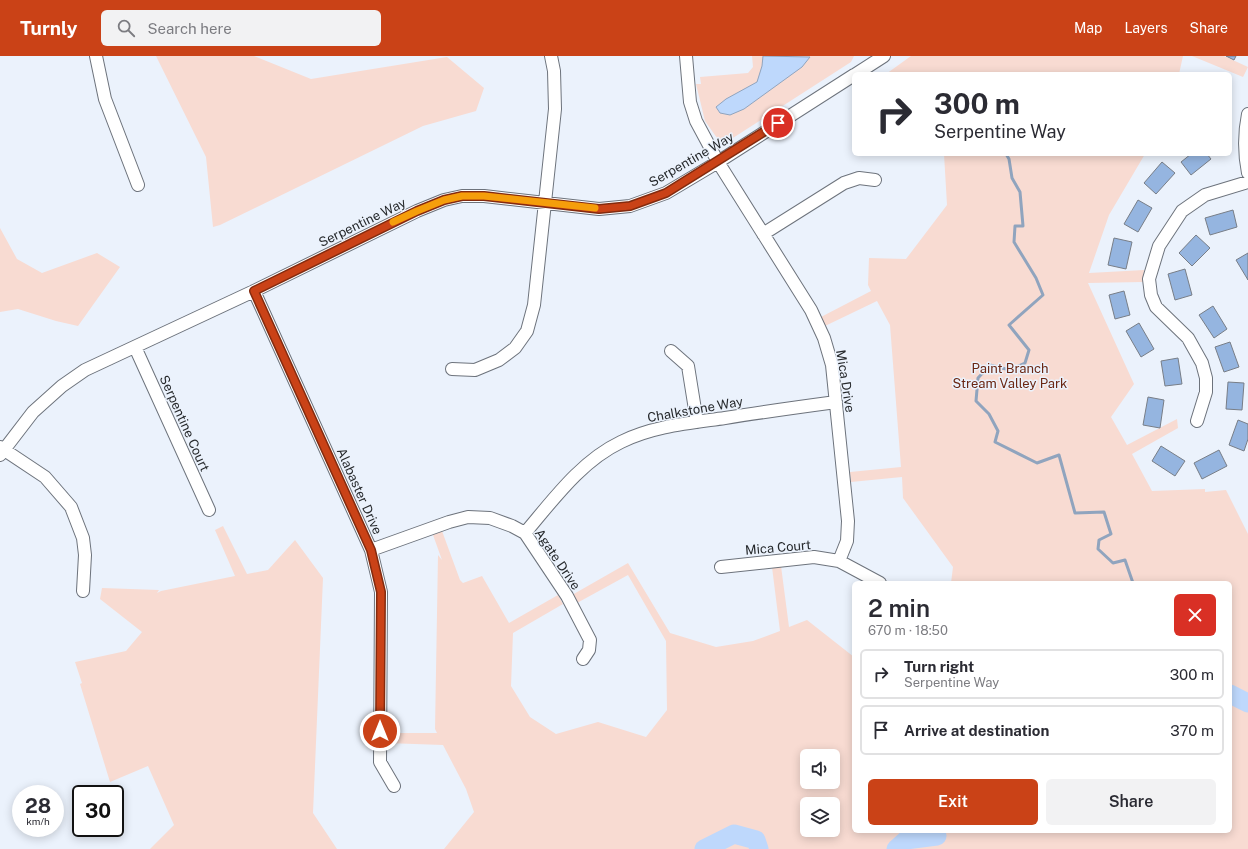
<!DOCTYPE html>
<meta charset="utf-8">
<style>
body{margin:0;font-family:"Public Sans",sans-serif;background:#f2f2f3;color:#2b2b33;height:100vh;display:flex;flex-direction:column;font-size:15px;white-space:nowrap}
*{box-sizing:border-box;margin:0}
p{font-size:13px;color:#7c7c81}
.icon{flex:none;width:22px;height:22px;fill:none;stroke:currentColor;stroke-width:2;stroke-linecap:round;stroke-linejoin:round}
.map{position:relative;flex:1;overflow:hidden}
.side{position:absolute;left:852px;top:525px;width:380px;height:252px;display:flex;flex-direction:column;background:#fff;border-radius:6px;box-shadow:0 2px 10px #0003}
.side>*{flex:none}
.top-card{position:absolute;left:852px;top:16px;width:380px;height:84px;border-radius:6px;box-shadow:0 2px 10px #0003;background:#fff;color:#2b2b33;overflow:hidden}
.tools{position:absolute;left:800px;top:693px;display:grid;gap:8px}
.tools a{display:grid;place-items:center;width:40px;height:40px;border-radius:6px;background:#fff;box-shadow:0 2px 10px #0003;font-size:20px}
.speed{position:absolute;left:12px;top:729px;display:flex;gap:8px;font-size:20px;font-weight:700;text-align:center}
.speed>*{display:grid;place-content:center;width:52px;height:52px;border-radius:50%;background:#fff;box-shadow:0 2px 10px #0003;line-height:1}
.speed small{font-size:10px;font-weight:400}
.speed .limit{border:2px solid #111;border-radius:6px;background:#fff;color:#111}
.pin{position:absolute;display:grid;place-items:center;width:34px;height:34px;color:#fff;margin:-17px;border:2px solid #fff;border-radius:50%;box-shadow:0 1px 4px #0007}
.me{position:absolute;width:44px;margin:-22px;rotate:0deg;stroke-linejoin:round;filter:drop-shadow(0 0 3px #0008)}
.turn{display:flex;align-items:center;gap:14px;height:84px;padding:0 16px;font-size:18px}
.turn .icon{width:52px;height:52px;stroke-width:2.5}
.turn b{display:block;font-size:28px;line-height:34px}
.round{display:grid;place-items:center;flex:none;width:42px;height:42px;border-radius:6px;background:#f2f2f3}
.head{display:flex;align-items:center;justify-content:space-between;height:68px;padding:0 16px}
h1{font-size:24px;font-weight:600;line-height:30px}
.cta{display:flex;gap:8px;margin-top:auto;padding:8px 16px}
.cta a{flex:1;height:46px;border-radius:6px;background:#ca4217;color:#fff;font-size:16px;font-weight:600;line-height:46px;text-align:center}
.cta a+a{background:#f2f2f3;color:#2b2b33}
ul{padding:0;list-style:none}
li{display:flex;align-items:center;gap:12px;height:50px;margin:0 8px 6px;padding:0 8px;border:2px solid #e1e1e2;border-radius:6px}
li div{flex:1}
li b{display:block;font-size:15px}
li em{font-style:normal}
header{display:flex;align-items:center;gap:24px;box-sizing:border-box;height:56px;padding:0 20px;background:#ca4217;color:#fff}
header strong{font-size:19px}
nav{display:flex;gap:22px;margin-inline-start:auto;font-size:14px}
.search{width:280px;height:36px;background:#f2f2f3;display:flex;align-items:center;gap:10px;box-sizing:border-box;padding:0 14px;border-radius:6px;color:#7c7c81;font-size:15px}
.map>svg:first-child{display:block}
</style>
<header>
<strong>Turnly</strong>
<div class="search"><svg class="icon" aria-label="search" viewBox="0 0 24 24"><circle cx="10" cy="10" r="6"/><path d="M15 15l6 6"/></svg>Search here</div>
<nav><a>Map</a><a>Layers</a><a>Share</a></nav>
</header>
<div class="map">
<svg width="1248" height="793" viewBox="0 0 1248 793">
<rect width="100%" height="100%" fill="#ebf2fc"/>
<!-- green -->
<path fill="#f8dbd2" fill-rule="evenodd" d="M156,0h98l57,23 136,-22 37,31 -8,23 -53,15 -203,99 -7,2 -7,-70z
M752,0h102l-3,6 -129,83 -17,-24 -9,-37h5l-1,-7 48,-4 5,-6z
M911,0h272l-4,18h-293z
M1192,0h32l24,11 -5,10z
M944,98h201l-36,61 -20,58 55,-3 -1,12 -55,1 46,101 -23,33 16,28 50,-26 1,9 -46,26 20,37 53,-2v3l21,-2 22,44v315h-804l30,-37 -8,-23 -23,-44 -57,-2v-10h51l-2,-4 3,-174 4,5 -9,-25 9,-4 18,49 3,3 19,-7 27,47 49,-28 5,9 -50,29 -2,53 19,31 26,17 42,-12 48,15 21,-27 -1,-69 -38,-66 -51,28 -5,-8 56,-32 42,70 46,14 37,-6 27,-10 -8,-64 9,-1 8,61 18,-7 47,37v174h376v-248h-279l2,-16 -50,-69 -1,-21 -51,5 -1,-10 51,-5 -11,-142 -13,-24 -52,25 -4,-9 50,-26 -3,-6 1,-27 37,1 41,-54zM807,700h26v26h-26zM807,748h26v26h-26z
M0,172l17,31 25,14 55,-20 23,14 -42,59 -22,-5 -38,-12 -18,3z
M223,470l24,48 21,-4 27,-30 3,4 25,34 -10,235 24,36h-187l24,-24 -26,-59 -38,16 -30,-98 2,-1 -7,-21 51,-11 16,-19 -42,-33 2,-11 57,2 -2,3 4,-2 74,-15 -20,-46z"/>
<!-- water -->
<path fill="#bed8fc" stroke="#90a4be" d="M763,0l47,1 -8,10 -58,42 -14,6 -10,-2 -4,-6 10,-8 31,-17 5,-16z"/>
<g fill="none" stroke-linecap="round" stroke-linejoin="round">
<!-- stream -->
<path stroke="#90a4be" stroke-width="3" d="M1006,98l3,5 3,19 8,14 3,34h-8l-1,16 22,36 7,17 -34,30 20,25 -4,13 -15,7 -20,-5 -12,13 -2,23 13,13 9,17 -3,11 42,21 22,-8 16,58 29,-1 7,22 -12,6 -1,9 15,14 12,-3 8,23"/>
<!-- river -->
<path stroke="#bed8fc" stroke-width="19" d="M1230,638l18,9
M704,793l30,-15 22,6 3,9
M896,793l10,-9 31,-4 -1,-5"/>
</g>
<!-- building -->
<path fill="#95b5e0" stroke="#787e87" d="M1226,0h10l-2,4z
M1191,98h16l4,5 -20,16 -10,-13z
M1162,106l13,11 -19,21 -12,-11z
M1138,144l14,8 -14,24 -14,-8z
M1233,154l4,17 -27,8 -5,-17z
M1196,179l14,13 -18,18 -13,-13z
M1114,182l18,4 -6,27 -18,-4z
M1248,197v27l-12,-20z
M1185,213l7,26 -17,5 -7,-26z
M1124,235l6,24 -15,4 -6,-24z
M1213,250l14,23 -13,9 -15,-23z
M1139,267l15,26 -13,8 -15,-26z
M1230,286l9,25 -15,5 -9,-25z
M1178,302l4,26 -17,2 -4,-25z
M1228,326l16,1 -2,27 -16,-1z
M1148,341l16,3 -4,28 -17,-3z
M1238,364l10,4v15l-4,12 -15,-6z
M1161,390l24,15 -10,15 -23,-15z
M1219,394l8,16 -25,13 -8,-16z"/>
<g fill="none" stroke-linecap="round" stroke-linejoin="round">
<!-- street casing -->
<g stroke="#6d737c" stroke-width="14">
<path id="street" d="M96,0l9,43 33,86
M686,0l4,46 6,19 22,41 93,148 13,28 8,27 16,156 -1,20 -8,20
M856,18l28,-18
M1248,58c-4,20 -4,39 0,59
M763,178l81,-51 15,-5 16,2
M254,235l117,259 10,42 -1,170 14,24
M135,291l74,163
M671,295l17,15 9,56
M452,313l23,1 24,-10 16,-12 12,-17 7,-26 21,-196 -1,-38 -3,-15
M1197,365l9,-29v-14l-4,-15 -14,-25 -32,-31 -5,-12 -2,-16 10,-33 23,-35 23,-16 43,-13
M0,391l45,30 26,30 12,31 2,17 -2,36
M0,399l33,-43 29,-26 23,-16 169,-79 163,-80 27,-11 18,-4h22l115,13 31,-3 36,-13 52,-31 136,-87
M525,477c28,-33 56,-72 96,-91 32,-16 69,-19 104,-24 37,-6 74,-11 111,-16
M371,494l78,-28 19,-5 22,1 22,8 13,7 42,63 23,44 -1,10 -6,9
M721,511l93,-10 25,4 41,22"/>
</g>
<!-- street -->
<use href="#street" stroke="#fff" stroke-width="12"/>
</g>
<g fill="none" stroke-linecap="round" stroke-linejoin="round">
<!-- route casing -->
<g stroke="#832b0f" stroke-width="10">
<path id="route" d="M380,675l1,-139 -10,-42 -117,-259 163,-80 27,-11 18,-4h22l115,13 31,-3 36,-13 112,-70"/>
</g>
<!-- route -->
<use href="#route" stroke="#ca4217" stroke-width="7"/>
<!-- slow -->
<path stroke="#f59e0b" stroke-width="7" d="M393,166l24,-11 27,-11 18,-4h22l111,12"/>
</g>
<g text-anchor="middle" stroke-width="3" stroke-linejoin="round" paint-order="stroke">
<!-- street labels -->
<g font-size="13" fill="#26292c" stroke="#ebf2fc">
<text transform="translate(691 103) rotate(-30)" y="5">Serpentine Way</text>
<text transform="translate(362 166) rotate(-26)" y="5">Serpentine Way</text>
<text transform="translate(846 325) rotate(81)" y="5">Mica Drive</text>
<text transform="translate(695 353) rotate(-10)" y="5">Chalkstone Way</text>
<text transform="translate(185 367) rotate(66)" y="5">Serpentine Court</text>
<text transform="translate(360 435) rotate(66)" y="5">Alabaster Drive</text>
<text transform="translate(778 491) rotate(-5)" y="5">Mica Court</text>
<text transform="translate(558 503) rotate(56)" y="5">Agate Drive</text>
</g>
<!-- park labels -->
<g font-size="13" fill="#6b2713" stroke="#ebf2fc">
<text x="1010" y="317">Paint Branch<tspan x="1010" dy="15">Stream Valley Park</tspan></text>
</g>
</g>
</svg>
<div class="tools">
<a><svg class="icon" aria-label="sound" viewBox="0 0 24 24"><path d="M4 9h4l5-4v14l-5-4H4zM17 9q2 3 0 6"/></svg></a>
<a><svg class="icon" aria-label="layers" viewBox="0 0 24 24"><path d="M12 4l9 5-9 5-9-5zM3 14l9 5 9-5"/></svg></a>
</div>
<div class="speed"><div>28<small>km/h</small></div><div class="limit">30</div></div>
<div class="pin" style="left:778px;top:67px;background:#d93025"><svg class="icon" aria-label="arrive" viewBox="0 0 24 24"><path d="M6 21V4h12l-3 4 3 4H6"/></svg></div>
<svg class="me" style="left:380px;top:675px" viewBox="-20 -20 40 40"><circle r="17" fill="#ca4217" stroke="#fff" stroke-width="3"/><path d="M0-11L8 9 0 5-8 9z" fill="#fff"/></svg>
<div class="top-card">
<div class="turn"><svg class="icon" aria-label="right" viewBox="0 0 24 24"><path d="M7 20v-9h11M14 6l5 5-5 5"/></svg><div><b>300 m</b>Serpentine Way</div></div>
</div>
<section class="side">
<div class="head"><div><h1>2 min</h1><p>670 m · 18:50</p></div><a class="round" style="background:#d93025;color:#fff"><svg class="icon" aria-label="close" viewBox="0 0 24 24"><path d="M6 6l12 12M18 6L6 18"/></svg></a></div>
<ul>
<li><svg class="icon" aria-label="right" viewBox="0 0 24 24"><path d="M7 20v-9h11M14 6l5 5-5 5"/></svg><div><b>Turn right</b><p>Serpentine Way</p></div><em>300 m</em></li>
<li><svg class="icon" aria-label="arrive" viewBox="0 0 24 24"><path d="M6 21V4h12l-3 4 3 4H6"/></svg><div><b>Arrive at destination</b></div><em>370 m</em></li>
</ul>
<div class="cta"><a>Exit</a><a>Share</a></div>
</section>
</div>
